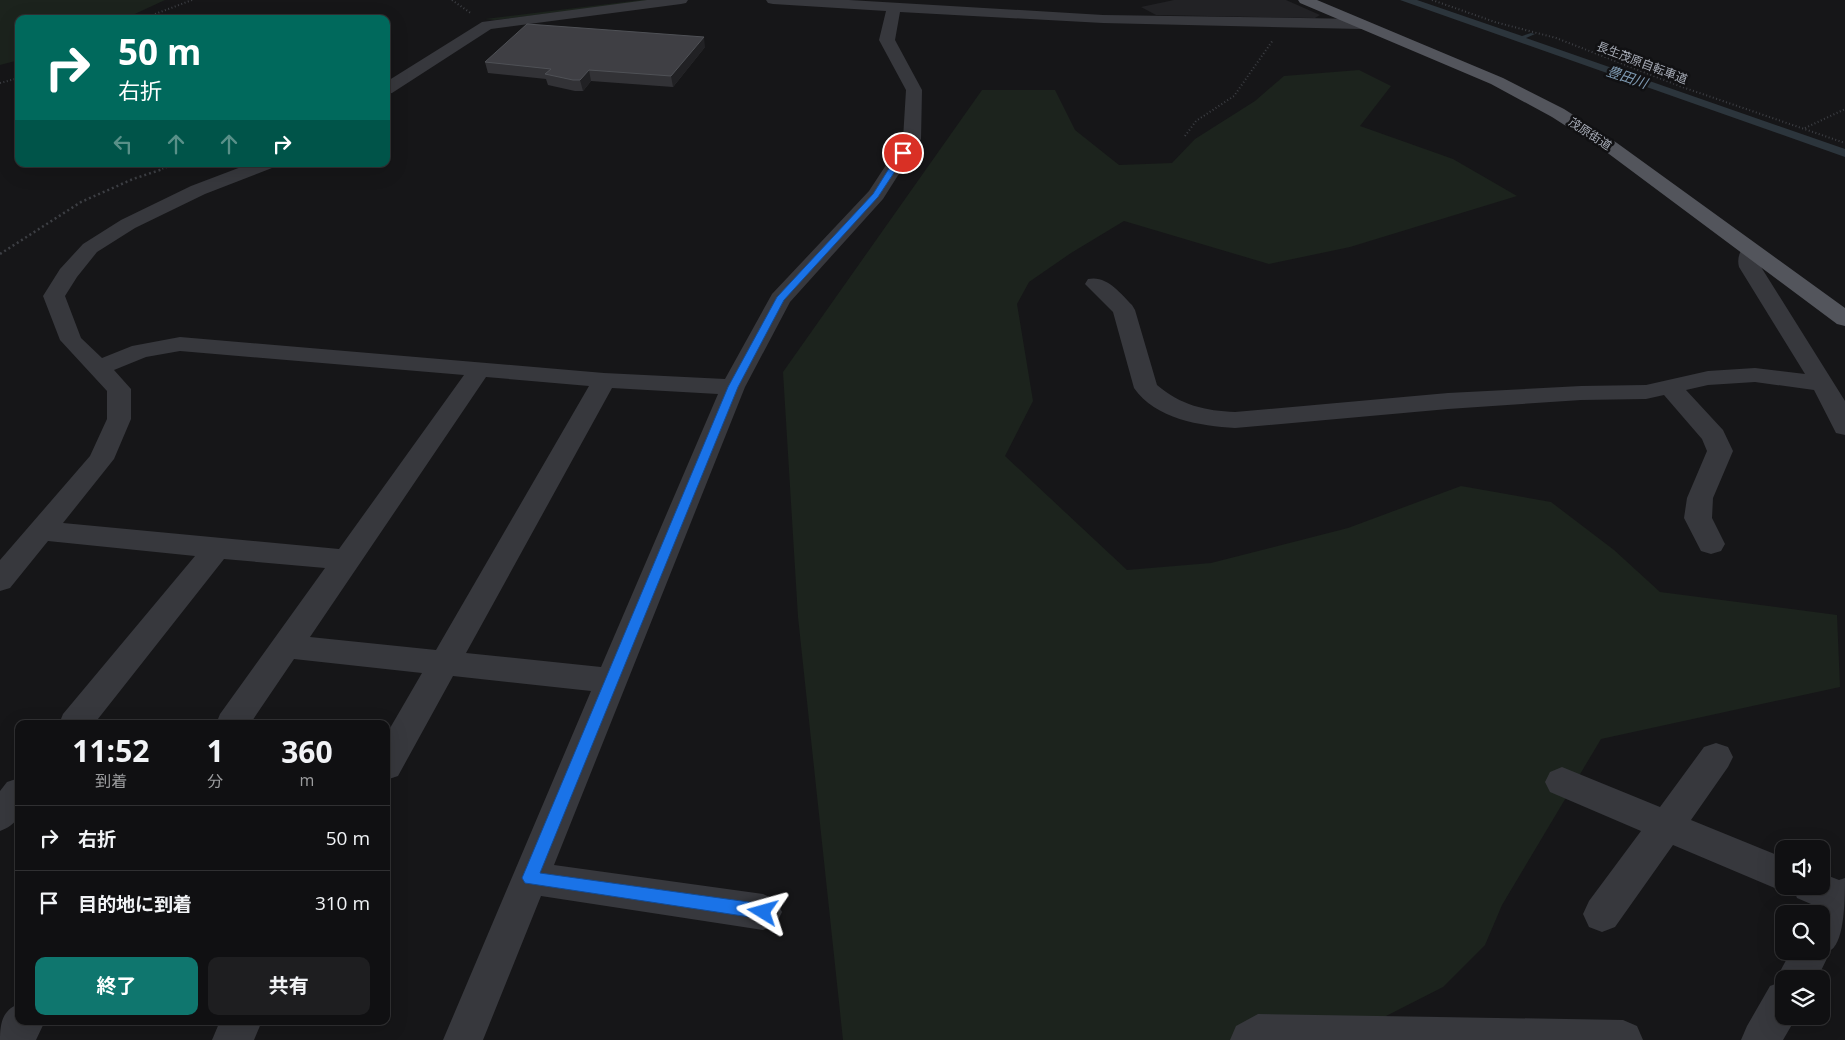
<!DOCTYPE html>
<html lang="ja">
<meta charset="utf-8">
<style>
body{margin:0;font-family:"Open Sans","Noto Sans JP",sans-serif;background:#1e1e20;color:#f1f3f6;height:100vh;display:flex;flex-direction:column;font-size:19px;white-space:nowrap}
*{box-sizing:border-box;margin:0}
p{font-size:16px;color:#9c9d9f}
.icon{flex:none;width:28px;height:28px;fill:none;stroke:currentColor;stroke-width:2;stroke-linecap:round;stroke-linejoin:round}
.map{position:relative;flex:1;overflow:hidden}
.details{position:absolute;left:15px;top:720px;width:375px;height:305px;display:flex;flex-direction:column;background:#101012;border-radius:10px;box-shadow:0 5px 20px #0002,0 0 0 1px #303032}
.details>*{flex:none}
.guide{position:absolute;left:15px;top:15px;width:375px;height:152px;border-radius:10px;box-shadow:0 5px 20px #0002,0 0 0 1px #303032;background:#00695c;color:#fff;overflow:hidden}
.tools{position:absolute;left:1775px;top:840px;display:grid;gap:10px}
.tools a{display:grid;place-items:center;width:55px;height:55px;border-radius:10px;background:#101012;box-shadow:0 5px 20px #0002,0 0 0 1px #303032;font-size:25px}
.pin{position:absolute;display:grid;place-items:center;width:42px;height:42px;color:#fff;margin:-21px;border:2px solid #fff;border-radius:50%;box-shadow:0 1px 5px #0007}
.me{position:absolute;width:55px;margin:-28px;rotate:278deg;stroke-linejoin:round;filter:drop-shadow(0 0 4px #0008)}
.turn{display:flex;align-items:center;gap:18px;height:105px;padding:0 20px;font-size:22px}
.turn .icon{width:65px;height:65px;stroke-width:2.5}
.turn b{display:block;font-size:35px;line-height:42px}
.lanes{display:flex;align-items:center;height:48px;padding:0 20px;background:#0003;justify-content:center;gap:25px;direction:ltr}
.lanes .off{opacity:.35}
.eta{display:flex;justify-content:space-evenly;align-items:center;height:85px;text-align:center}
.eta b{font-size:30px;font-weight:700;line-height:35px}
.button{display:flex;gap:10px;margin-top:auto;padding:10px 20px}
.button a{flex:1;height:58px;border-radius:10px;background:#0f766e;color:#fff;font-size:20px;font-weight:700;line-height:58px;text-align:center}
.button a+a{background:#1e1e20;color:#f1f3f6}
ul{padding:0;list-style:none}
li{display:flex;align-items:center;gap:15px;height:65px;padding:0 20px;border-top:1px solid #303032}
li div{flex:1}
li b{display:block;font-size:19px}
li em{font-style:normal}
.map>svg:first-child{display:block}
</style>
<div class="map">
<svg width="1845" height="1040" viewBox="0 0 1845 1040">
<rect width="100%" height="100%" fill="#161618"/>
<!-- built -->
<path fill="#222225" d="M1174,0h112l34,15 -5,3 -159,-3 -15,-8z"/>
<!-- green -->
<path fill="#1c231d" d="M0,0h165l-41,19h-105v41l-19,5z
M641,0h16l-162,20 -10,-1z
M1359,70l32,16 -31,40 93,33 64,37 -167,51 -81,17 -145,-43 -53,32 -42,29 -12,22 16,97 -28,55 122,114 84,-7 137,-35 113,-42 90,16 63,48 46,42 177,23 3,72 -239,52 -99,166 -17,40 -42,42 -104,53h-496l-45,-423 -15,-245 199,-282h73l20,40 44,35 53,-2 23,-24 60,-38 29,-25z"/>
<!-- water -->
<path fill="#2c353c" d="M1400,0h17l105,36 9,-3 4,1 -9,4 319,111v8z"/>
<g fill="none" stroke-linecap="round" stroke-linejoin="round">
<!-- path-far1 -->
<path stroke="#3d3f44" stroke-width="2" stroke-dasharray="1 2.5" stroke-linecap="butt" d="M452,0l20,14
M1432,0l63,22 61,16 126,49 163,56
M142,19l50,-19
M0,83l19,-5
M1805,128l40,-19
M1185,136l11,-15 38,-25 39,-56
M184,164l20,3
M159,170l17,-6"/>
<!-- path -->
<path stroke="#3d3f44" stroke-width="2.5" stroke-dasharray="2 3" stroke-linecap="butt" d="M0,254l81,-52 52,-23 30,-10"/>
<!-- minor -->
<path fill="#37383d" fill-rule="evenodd" d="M647,0h41l-2,3 -5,1 -190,25 -99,64 -6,1v-12l96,-60z
M766,0h83l254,15 258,4 5,2 3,3 -3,3 -5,2 -258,-6 -203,-11 -5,28 27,50 -1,49 -38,60 -93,103 -45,85 -191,478 209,29 13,6 6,12 -6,12 -13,6 -222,-34 -58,144h-40l148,-349 -138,-15 -55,100 -12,4v-45l36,-62 -128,-14 -44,65h-34l4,-10 105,-146 -101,-9 -130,165h-35l4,-10 132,-158 -147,-15 -38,47 -10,3v-31l90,-104 17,-37v-28l-47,-51 -17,-44 17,-27 23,-25 38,-24 70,-34 58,-22h25l-2,4 -67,26 -70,34 -38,24 -20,25 -12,19 16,42 21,20 30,-12 48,-9 424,36 121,6 47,-85 97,-103 34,-52 3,-49 -27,-50 7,-29 -113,-7 -5,-1zM180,351l284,24 -125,174 -276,-26 51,-64 17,-40v-30l-17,-19 32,-13zM486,377l103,9 -153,264 -126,-13zM612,388l106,6 -117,273 -135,-14z
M1751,244l7,2 3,4 -3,10 3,7 84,134v34l-9,-2 -22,-43 -59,-8 -47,3 -22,5 37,40 10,21 -20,47 -1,20 13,26 -4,7 -10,3 -10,-3 -17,-33 3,-20 20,-47 -5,-12 -38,-44 -18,4 -65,1 -133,9 -213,19c-34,-2 -80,-9 -101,-40l-21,-76 -28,-28 3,-5c19,-4 32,14 44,26l3,5 22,75c23,20 49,26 78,27l213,-19 133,-7 65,-1 62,-14 47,-3 50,6 -66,-107c-2,-8 0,-14 5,-21z
M1716,743l12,4 5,10 -5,10 -37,53 93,38v28h37v-13l18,7 6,-2c0,18 0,63 -14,72l-14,29h-33v37h13l-14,24h-42l6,-14 23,-40 8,-3 -2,-4 15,-28h30v-37h-8l5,-7 -21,-9 -4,-10 -9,4 -111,-47 -58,82 -13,5 -13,-5 -6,-13 6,-13 52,-70 -91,-39 -5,-10 5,-10 12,-5 98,40 44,-60z
M19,778c0,25 8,43 -19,53v-40l7,-9z
M19,1004v17h26l-9,19h-36c0,-16 2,-30 19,-36z
M1258,1014l365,6 14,6 6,14h-413l6,-14z
M220,1021h42l-8,19h-42z"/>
<!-- major -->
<path fill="#53555c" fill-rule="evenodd" d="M1298,0h19l186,78 61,31 53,34 228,165v18l-8,-2 -232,-173 -53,-34 -61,-33 -191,-81z"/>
</g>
<!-- wall -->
<path fill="#323236" d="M705,47l-32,40 -82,-6 -8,10h-8l-27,-6 -2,-6 -58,-6 -3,-11z"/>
<!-- shaded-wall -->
<path fill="#212124" d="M704,37l1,10 -32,40 -2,-11z
M589,70l2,11 -8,10 -3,-11z"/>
<!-- building -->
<path fill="#3f3f44" stroke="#4f5156" d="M527,24l177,13 -33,39 -82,-6 -9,10h-7l-28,-6 6,-5 -66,-7z"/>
<!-- route -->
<path fill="#1a73e8" stroke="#114b97" d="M903,150l4,3 -29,44 -94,103 -46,87 -198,486 223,31 5,2 2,6 -2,5 -5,2 -238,-36 -3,-5 206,-491 49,-90 96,-103 27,-43z"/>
<g text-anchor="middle" stroke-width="5" stroke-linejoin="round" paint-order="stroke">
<!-- far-street labels -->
<g font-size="12" fill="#a8adb8" stroke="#111113">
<text transform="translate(1642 63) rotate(21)" y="4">長生茂原自転車道</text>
<text transform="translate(1590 134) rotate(33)" y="4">茂原街道</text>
</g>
<!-- far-water labels -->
<g font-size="14" font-style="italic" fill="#7f9bb3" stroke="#111113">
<text transform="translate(1627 77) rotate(19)" y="5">豊田川</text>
</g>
</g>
</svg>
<div class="tools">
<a><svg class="icon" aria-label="sound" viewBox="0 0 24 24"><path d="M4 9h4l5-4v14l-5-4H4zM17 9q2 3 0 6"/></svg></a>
<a><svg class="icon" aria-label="search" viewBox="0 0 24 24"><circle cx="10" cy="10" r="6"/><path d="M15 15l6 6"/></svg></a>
<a><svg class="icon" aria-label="layers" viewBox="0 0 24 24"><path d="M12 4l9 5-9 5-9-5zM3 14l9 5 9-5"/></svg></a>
</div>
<div class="pin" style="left:903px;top:153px;background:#d93025"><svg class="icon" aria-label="arrive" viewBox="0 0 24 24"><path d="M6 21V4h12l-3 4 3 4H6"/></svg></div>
<svg class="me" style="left:763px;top:912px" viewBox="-20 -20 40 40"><path d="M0-17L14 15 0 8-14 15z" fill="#1a73e8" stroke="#fff" stroke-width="4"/></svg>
<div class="guide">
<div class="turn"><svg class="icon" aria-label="right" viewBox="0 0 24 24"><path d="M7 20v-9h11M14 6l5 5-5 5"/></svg><div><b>50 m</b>右折</div></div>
<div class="lanes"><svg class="icon off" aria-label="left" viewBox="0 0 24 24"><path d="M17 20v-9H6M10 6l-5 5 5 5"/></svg><svg class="icon off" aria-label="ahead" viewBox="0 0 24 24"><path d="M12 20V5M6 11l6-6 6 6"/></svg><svg class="icon off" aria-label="ahead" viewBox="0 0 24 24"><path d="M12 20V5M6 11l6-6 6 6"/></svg><svg class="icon" aria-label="right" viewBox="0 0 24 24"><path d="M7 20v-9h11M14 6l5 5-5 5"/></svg></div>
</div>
<section class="details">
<div class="eta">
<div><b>11:52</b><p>到着</p></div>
<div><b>1</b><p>分</p></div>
<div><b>360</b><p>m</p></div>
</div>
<ul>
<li><svg class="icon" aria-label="right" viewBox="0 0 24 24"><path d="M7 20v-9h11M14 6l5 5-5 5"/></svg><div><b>右折</b></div><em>50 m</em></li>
<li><svg class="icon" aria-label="arrive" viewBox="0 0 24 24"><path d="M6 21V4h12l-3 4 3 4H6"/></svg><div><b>目的地に到着</b></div><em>310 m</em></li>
</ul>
<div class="button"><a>終了</a><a>共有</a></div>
</section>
</div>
